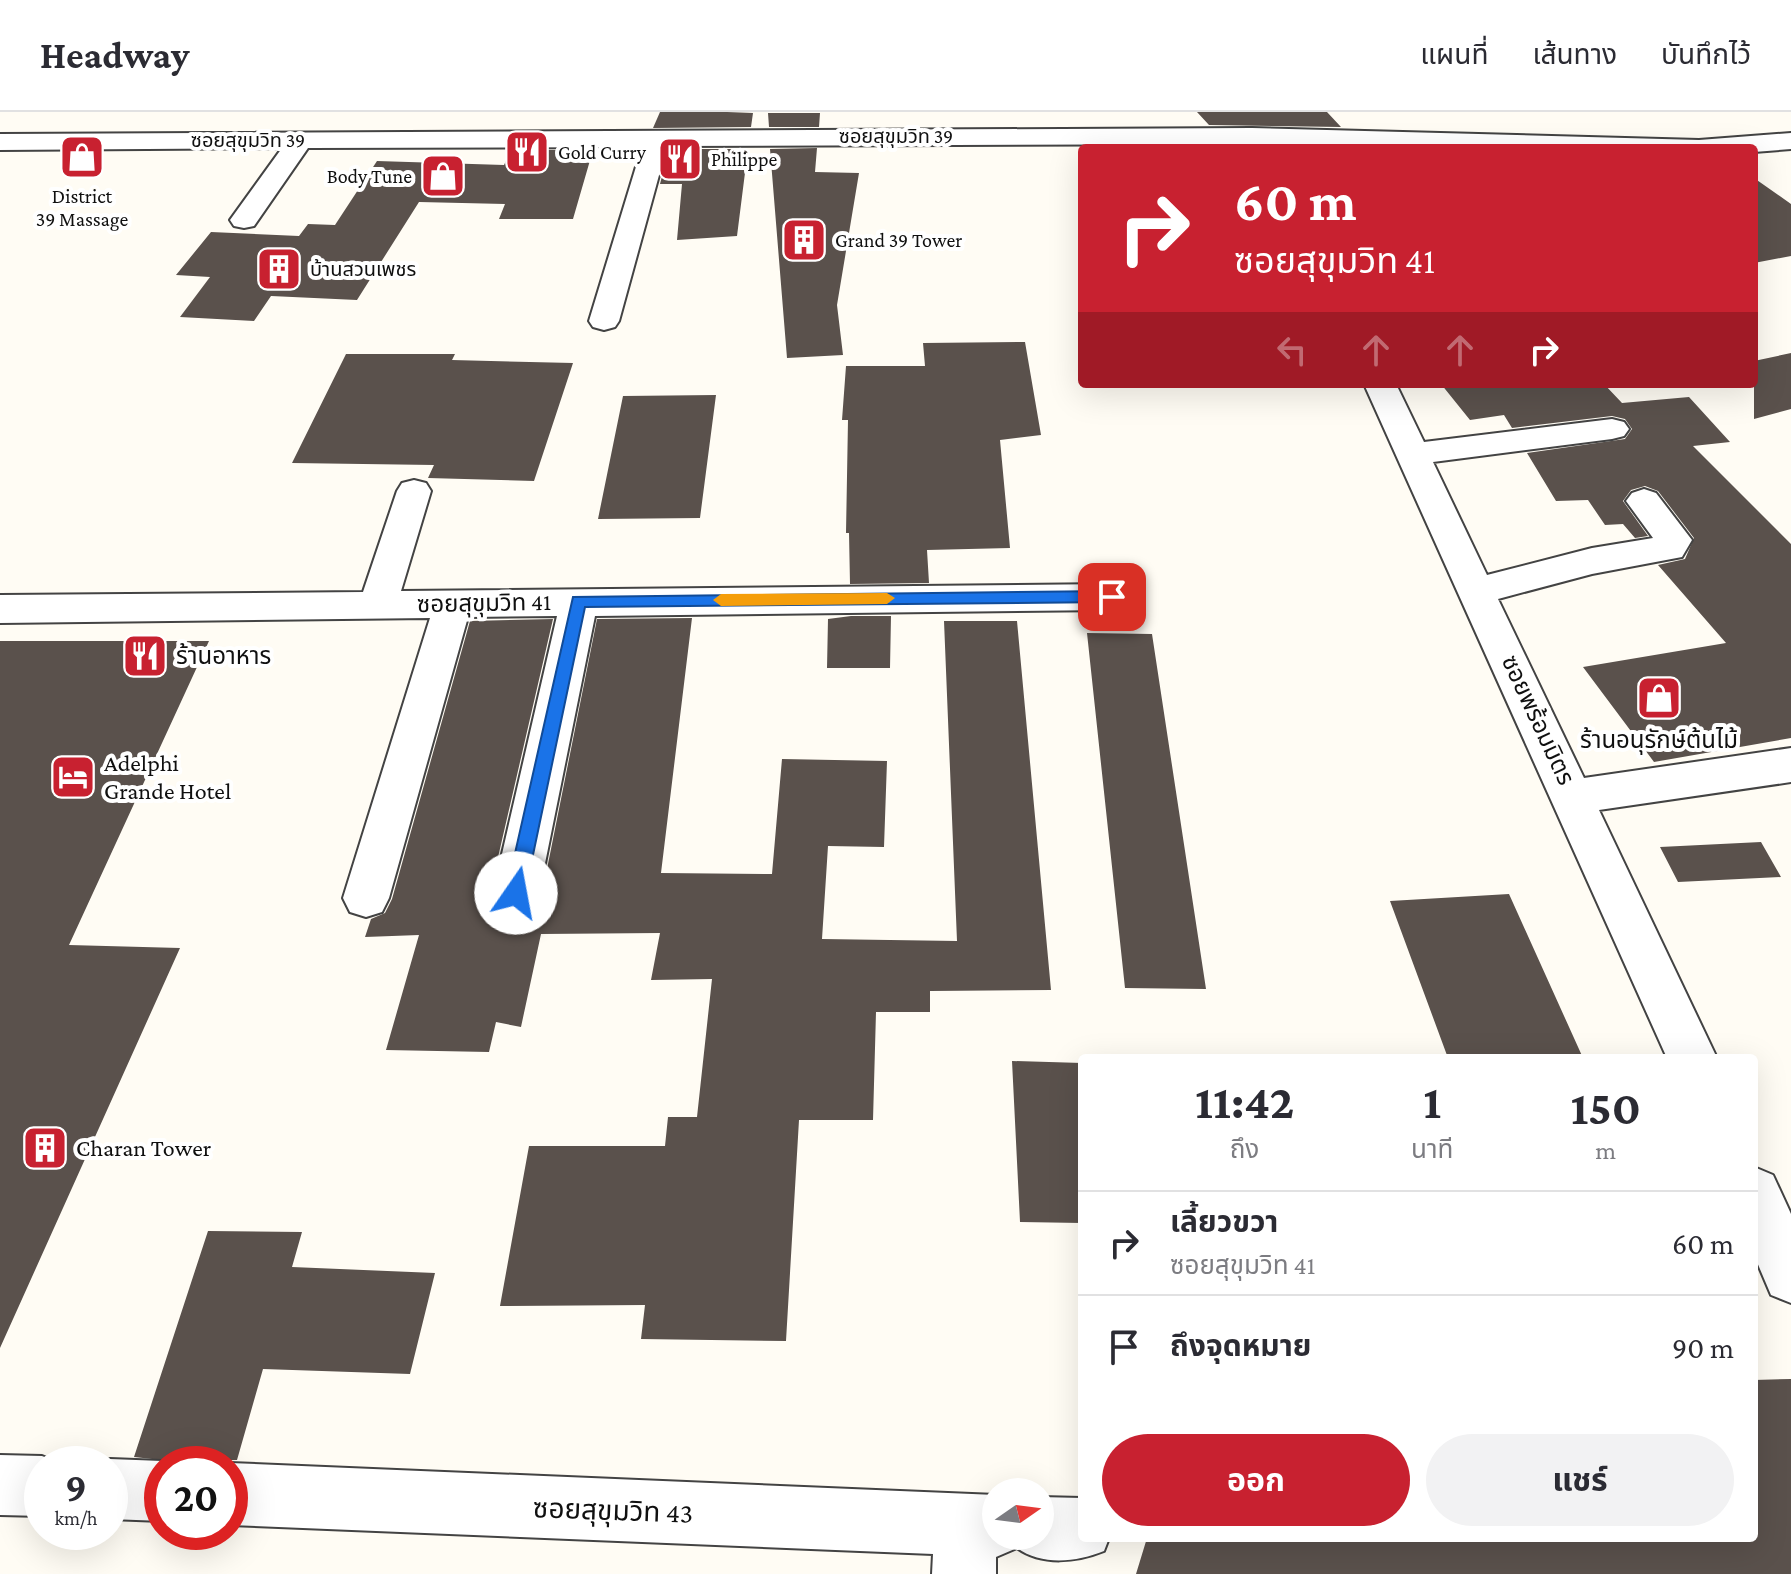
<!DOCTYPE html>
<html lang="th">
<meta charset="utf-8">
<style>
body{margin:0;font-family:"Crimson Pro","Noto Sans Thai",serif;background:#f2f2f3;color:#2b2b33;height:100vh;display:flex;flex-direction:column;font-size:30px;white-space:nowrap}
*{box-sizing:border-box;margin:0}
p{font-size:26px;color:#7c7c81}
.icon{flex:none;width:44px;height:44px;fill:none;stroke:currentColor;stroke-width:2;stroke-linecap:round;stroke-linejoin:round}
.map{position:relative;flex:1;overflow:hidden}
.details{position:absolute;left:1078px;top:942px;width:680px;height:488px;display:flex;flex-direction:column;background:#fff;border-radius:8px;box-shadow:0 8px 32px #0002}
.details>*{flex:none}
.hud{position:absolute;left:1078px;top:32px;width:680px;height:244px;border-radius:8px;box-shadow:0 8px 32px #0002;background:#c82130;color:#fff;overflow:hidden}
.needle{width:52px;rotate:76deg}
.buttons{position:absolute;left:982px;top:1366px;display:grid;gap:16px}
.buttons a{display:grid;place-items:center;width:72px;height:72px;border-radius:50%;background:#fff;box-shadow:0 8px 32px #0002;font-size:40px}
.speed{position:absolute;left:24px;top:1334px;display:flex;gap:16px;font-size:40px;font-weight:700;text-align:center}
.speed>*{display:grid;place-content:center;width:104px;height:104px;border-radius:50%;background:#fff;box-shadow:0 8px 32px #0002;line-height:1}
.speed small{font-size:20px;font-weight:400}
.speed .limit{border:12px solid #d22;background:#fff;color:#111}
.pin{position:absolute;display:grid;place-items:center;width:68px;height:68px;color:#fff;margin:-34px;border-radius:16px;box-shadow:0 4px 12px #0006}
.me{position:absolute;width:88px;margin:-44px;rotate:12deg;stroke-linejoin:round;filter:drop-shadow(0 0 6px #0008)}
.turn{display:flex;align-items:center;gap:28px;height:168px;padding:0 24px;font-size:36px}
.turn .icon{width:104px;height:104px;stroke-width:2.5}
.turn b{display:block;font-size:56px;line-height:68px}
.lanes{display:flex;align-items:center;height:76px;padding:0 24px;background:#0003;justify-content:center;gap:40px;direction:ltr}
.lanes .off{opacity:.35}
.eta{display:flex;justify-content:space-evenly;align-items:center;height:136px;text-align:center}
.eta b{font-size:48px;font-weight:700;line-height:56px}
.button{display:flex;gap:16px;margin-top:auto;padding:16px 24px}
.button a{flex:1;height:92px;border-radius:48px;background:#c82130;color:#fff;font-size:32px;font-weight:700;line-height:92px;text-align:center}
.button a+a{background:#f2f2f3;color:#2b2b33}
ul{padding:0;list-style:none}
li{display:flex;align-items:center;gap:24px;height:104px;padding:0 24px;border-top:2px solid #e1e1e2}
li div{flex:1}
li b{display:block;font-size:30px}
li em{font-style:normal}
header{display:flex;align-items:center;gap:48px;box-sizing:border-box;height:112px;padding:0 40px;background:#fff;border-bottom:2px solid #e1e1e2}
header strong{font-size:38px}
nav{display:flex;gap:44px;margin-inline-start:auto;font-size:28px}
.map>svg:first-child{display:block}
</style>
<header>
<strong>Headway</strong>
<nav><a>แผนที่</a><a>เส้นทาง</a><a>บันทึกไว้</a></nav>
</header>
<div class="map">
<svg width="1791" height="1462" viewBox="0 0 1791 1462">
<rect width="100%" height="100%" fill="#fffcf4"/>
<!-- building -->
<path fill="#5a514c" d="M660,0h67l26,1 -2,14 -98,1z
M1197,0h130l14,15 -132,-2z
M768,1h52l-1,14h-50z
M817,36l-2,24 44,1 -22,132 6,50 -56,3 -17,-209z
M669,37h79l-11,87 -60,4 5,-56h-22z
M511,38h82l-20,69h-74l6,-15 -86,-2 -62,98 -86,-4 -17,25 -74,-4 30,-40 -34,-2 35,-43 88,4 9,-12 27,1 42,-64 127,4z
M1754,66l37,26v52l-37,7z
M1025,230l16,93 -41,5 10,108 -83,2 2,33 -79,1 -1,-51h-3l2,-113h-6l4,-54h79l-2,-23z
M1791,241v56l-37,10v-58z
M346,242h109l-3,6 121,3 -39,118 -106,-3 6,-13 -142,-2z
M1441,272h163l18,19 67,-6 41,45 -37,4 98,98v194l-137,24 -71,-95 143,-24 -68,-78 27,-6 9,-21 -36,-47 -13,-5 -14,4 -8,11 25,35 -13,2 -12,-14 -18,1 -17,-25 -32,1 -29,-48 98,-14 7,-10 -7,-10 -13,-3 -100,12 -8,-13 -34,5z
M716,283l-16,123 -102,1 25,-123z
M851,504h40l-1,52h-63l1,-49z
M692,506l-31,255 111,1 10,-115 105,2 -3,86 -56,-1 -6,93 135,2 -13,-320h73l34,369 -121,1v21h-54l-3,108h-74l-13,221 -145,-2 4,-34 -145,1 29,-160h136l3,-29h29l15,-138 -61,1 9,-47 -119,1 -20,93 -25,-5 -7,30 -103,-2 33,-115 -54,2 6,-18 14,-6 7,-14 78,-278 83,-2 -63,273 9,18 18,5 16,-5 9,-16 55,-275z
M1087,521l65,1 54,355 -81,-1z
M0,529h209l-140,304 111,3 -180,400z
M1761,730l20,35 -103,5 -18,-35z
M1509,782l74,164h-135l-58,-157z
M1012,949l70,2v160l-62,-1z
M208,1119l94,1 -10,35 143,6 -25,101 -147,-5 -26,91 -67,1 -36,-4z
M1791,1267v195h-655l11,-36h607v-158z"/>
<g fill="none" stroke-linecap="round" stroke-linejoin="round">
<!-- minor casing -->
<g stroke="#434343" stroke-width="4">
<path id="minor" d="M1252,16l447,12 92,-7v16l-37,3v-4h-341l-161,-4 -585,2 -48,175 -4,6 -11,3 -11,-3 -4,-6 53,-174 -334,1 -54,78 -10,2 -10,-2 -4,-6 52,-72 -282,2v-16z
M1364,272h32l28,58 188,-23 12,3 5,7 -5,7 -12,3 -179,23 54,113 105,-27 61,-10 -27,-37 6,-8 12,-4 12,4 36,47 -10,17 -90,17 -94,25 86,179 207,-30v34l-192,28 118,248h-50z
M414,368l12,3 5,8 -30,100 711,-7 13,4 6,9 -6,9 -13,4 -517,6 -56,277 -7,14 -16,5 -16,-5 -7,-14 64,-277 -89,1 -79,281 -7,14 -16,5 -16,-5 -7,-14 87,-280 -430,5v-28l363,-3 34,-101 5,-8z
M1754,1055l19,8 18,39v89l-20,-8 -17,-40z
M0,1343l42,1 20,8h-20v52l-42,-1z
M110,1347l52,2 8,3h-8v57l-52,-2v-55h-13z
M230,1351l766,32v41h44v-39l42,1v40h27l-5,13c-27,11 -62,15 -87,-3l-21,9v17h-64l1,-20 -703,-29z"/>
</g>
<!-- minor -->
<use href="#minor" fill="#fff" fill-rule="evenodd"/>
</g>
<!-- route -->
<path fill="#1a73e8" stroke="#114b97" stroke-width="2" d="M1112,479l8,6 -8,5 -527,5 -60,286 -3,6h-13l-3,-6 67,-296z"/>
<!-- slow -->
<path fill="#f59e0b" d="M887,481l8,5 -8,6 -166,2 -8,-6 8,-6z"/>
<!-- icons -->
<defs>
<g id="restaurant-square" transform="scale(2.3)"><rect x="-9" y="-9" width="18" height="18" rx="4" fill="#c82130" stroke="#fff"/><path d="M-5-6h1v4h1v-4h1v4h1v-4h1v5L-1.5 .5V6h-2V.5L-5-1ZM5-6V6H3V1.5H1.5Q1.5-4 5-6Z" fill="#fff"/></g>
<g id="shop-square" transform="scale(2.3)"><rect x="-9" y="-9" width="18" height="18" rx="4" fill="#c82130" stroke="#fff"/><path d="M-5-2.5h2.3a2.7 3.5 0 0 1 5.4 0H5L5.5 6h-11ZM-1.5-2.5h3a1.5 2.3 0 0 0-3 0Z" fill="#fff"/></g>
<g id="building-square" transform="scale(2.3)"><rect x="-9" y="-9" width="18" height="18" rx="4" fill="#c82130" stroke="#fff"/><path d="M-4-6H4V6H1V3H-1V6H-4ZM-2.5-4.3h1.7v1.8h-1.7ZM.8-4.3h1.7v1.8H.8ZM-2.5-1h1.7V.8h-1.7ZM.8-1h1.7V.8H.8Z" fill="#fff"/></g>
<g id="hotel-square" transform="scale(2.3)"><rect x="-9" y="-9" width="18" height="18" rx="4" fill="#c82130" stroke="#fff"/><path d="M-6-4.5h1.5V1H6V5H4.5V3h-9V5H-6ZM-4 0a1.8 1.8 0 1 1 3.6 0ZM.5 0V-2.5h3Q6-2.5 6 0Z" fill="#fff"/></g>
</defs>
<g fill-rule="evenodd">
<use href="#restaurant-square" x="527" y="40"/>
<use href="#shop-square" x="82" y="45"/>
<use href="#restaurant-square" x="680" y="47"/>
<use href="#shop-square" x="443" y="64"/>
<use href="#building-square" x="804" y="128"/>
<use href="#building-square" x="279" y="157"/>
<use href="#restaurant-square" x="145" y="544"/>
<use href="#shop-square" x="1659" y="586"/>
<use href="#hotel-square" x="73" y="665"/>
<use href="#building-square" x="45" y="1036"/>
</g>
<g text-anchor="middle" stroke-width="8" stroke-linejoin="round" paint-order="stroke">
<!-- far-street labels -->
<g font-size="20" fill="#101010" stroke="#fff">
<text x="896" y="31">ซอยสุขุมวิท 39</text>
<text x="248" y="35">ซอยสุขุมวิท 39</text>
</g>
<!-- far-poi labels -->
<g font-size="20" fill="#101010" stroke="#fff" text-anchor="start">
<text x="558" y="47">Gold Curry</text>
<text x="711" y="54">Philippe</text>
<text x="412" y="71" text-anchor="end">Body Tune</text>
<text x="82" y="91" text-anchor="middle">District<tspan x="82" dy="23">39 Massage</tspan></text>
<text x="835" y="135">Grand 39 Tower</text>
<text x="310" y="164">บ้านสวนเพชร</text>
</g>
<!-- street labels -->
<g font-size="24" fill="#101010" stroke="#fff">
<text transform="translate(484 491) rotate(-1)" y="8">ซอยสุขุมวิท 41</text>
<text transform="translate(1538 608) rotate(65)" y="8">ซอยพร้อมมิตร</text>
</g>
<!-- poi labels -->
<g font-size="24" fill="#101010" stroke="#fff" text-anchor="start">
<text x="176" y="552">ร้านอาหาร</text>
<text x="1659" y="636" text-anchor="middle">ร้านอนุรักษ์ต้นไม้</text>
<text x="104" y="659">Adelphi<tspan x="104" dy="28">Grande Hotel</tspan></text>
<text x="76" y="1044">Charan Tower</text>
</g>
<!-- near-street labels -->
<g font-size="28" fill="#101010" stroke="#fff">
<text transform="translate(613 1398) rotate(2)" y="10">ซอยสุขุมวิท 43</text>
</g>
</g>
</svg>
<div class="buttons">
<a><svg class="needle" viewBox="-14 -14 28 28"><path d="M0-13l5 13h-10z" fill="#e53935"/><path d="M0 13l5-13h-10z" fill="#7c7c81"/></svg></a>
</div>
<div class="speed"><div>9<small>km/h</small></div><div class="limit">20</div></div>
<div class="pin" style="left:1112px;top:485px;background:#d93025"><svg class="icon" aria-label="arrive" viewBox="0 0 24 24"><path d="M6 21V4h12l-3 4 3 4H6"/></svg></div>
<svg class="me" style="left:516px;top:781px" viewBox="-20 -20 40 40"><circle r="19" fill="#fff"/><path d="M0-13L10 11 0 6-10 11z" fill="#1a73e8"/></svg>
<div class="hud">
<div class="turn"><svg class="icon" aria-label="right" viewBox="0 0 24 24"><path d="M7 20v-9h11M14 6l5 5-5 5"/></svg><div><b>60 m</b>ซอยสุขุมวิท 41</div></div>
<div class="lanes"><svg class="icon off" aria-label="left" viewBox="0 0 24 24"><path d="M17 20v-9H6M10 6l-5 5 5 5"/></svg><svg class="icon off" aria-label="ahead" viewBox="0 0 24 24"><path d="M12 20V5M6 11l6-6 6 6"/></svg><svg class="icon off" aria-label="ahead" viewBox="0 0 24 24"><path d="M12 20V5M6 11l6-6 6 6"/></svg><svg class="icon" aria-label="right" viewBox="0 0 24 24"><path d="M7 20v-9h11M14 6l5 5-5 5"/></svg></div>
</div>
<section class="details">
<div class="eta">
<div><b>11:42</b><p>ถึง</p></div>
<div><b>1</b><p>นาที</p></div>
<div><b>150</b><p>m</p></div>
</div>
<ul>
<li><svg class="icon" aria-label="right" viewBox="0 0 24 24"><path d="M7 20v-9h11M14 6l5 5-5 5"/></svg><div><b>เลี้ยวขวา</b><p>ซอยสุขุมวิท 41</p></div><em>60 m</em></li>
<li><svg class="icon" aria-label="arrive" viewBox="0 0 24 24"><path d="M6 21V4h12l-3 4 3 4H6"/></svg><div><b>ถึงจุดหมาย</b></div><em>90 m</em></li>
</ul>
<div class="button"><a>ออก</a><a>แชร์</a></div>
</section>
</div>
